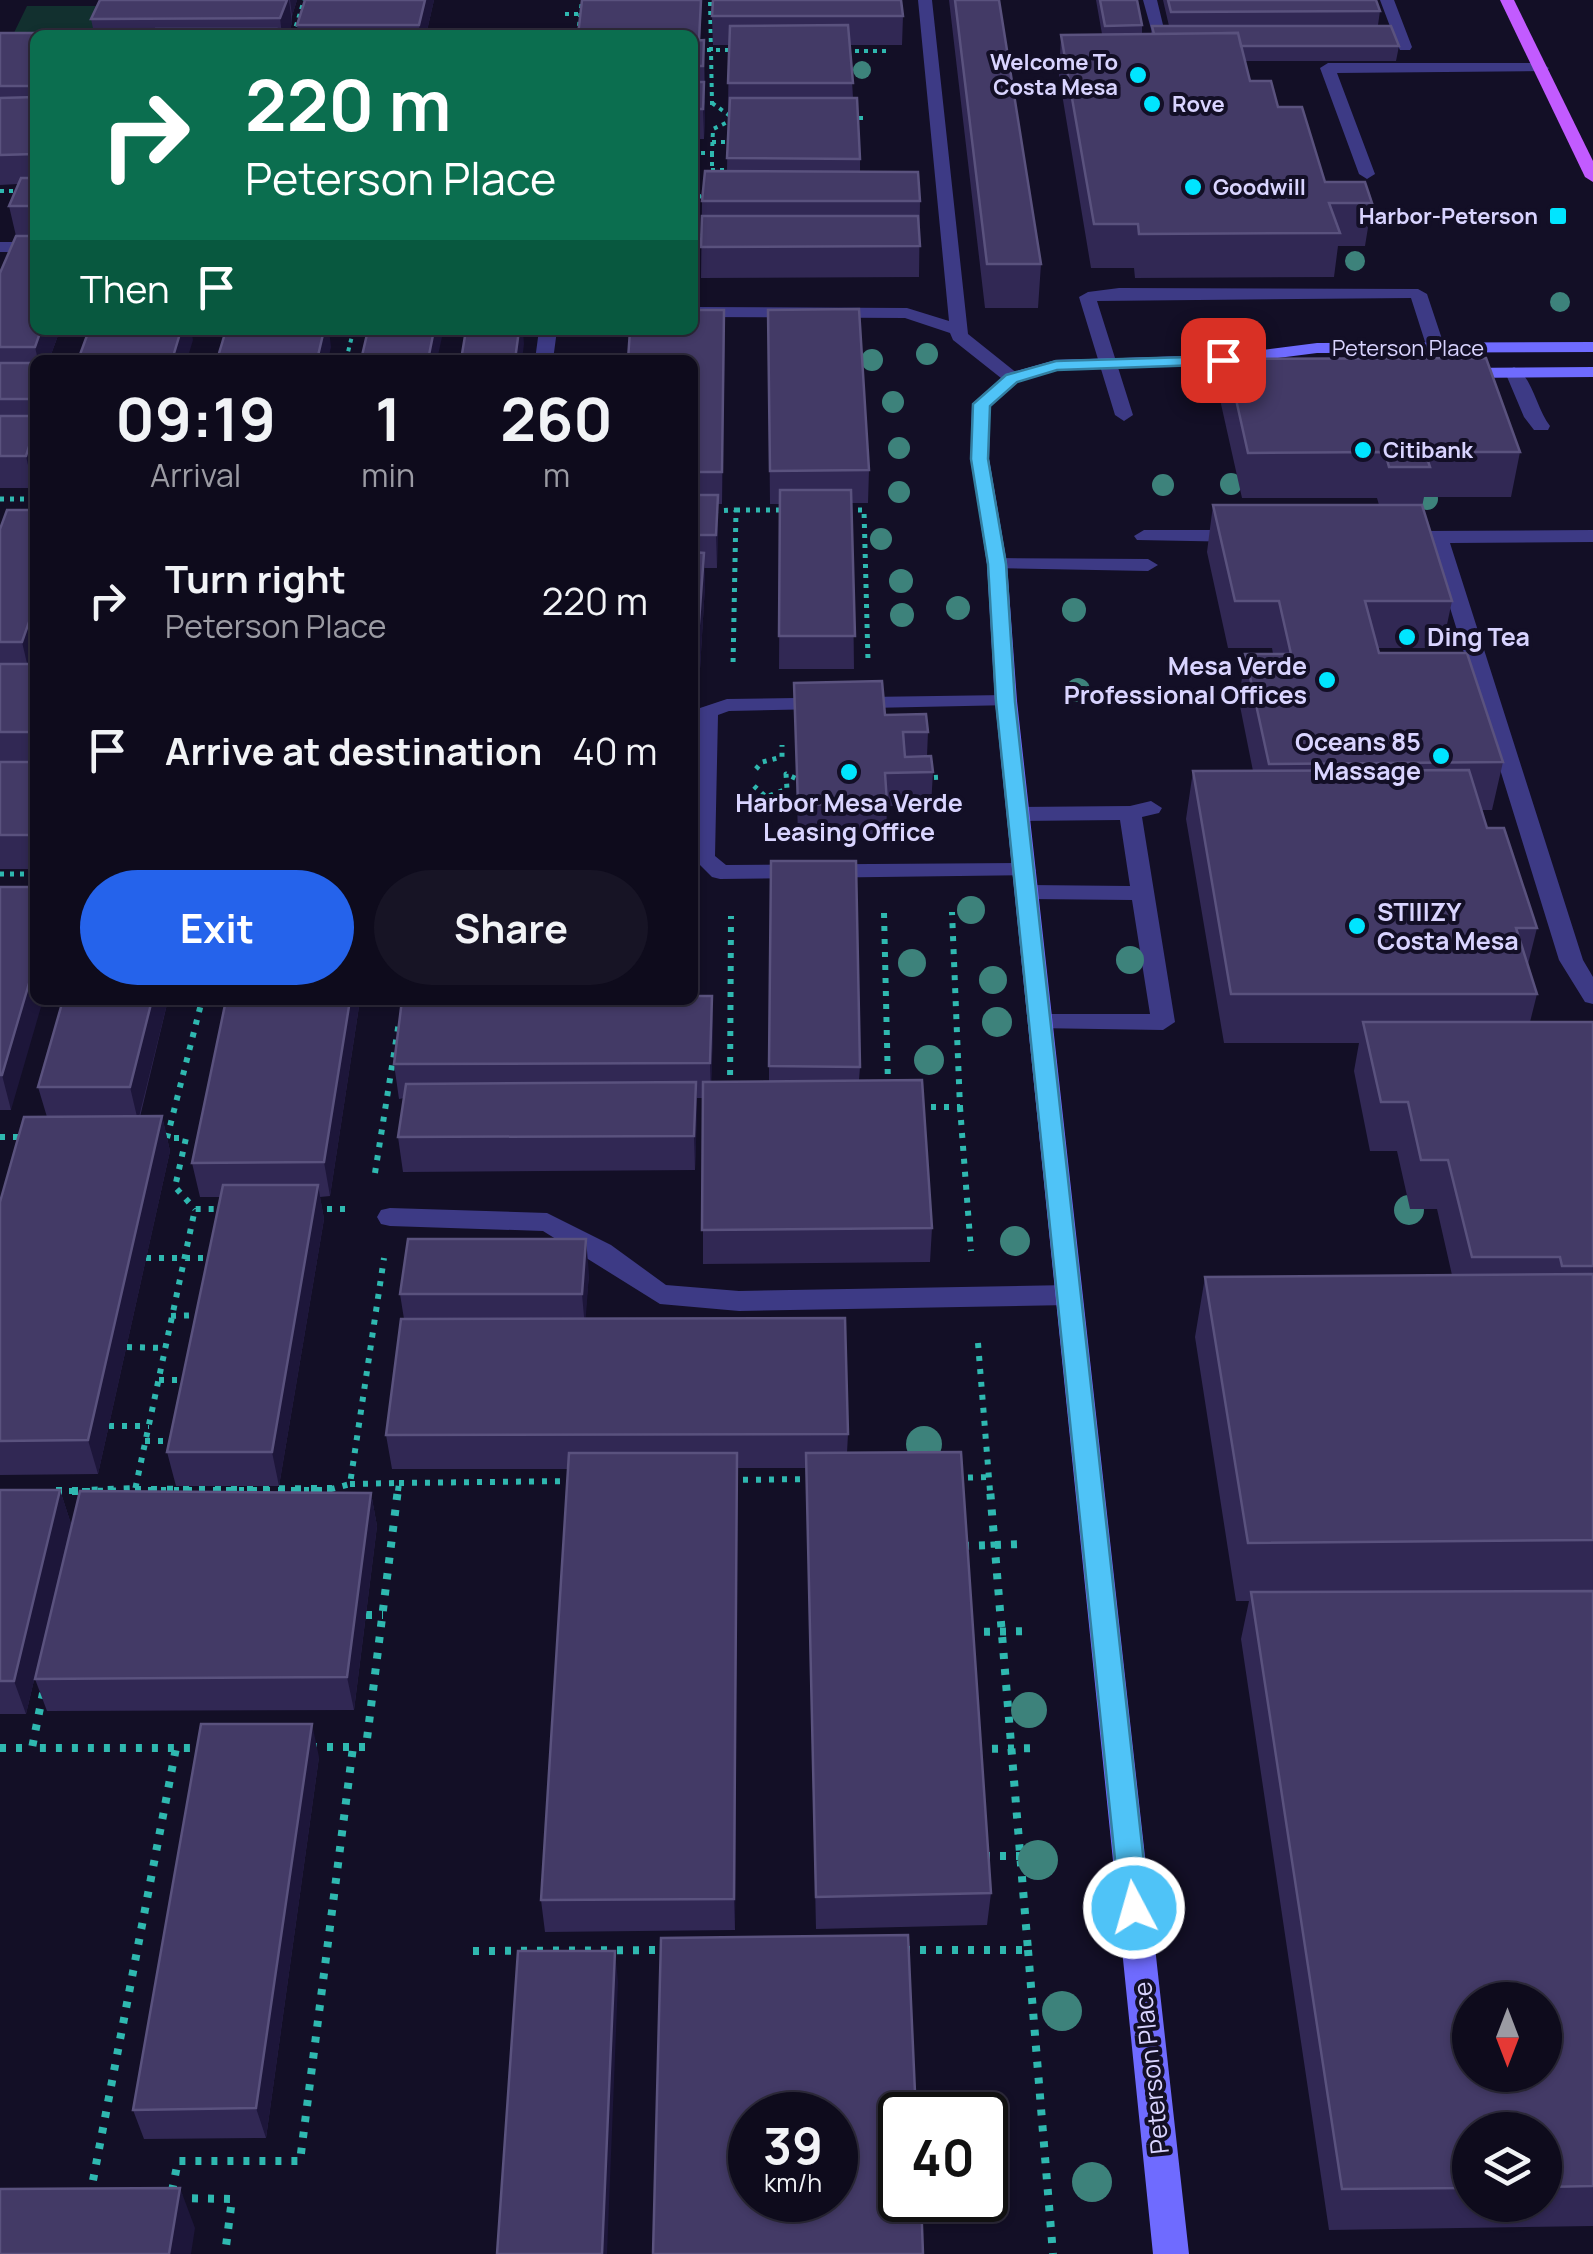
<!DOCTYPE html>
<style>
body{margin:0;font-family:Manrope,sans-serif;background:#171425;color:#f1f3f6;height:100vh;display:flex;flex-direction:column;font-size:38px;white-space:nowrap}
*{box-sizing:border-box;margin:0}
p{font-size:32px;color:#9b9ba3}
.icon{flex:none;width:55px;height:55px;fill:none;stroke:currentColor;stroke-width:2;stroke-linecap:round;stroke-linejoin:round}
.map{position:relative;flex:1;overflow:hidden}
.panel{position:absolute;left:30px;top:355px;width:668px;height:650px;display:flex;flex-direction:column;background:#0e0b1c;border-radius:15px;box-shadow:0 2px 8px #0004,0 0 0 2px #2e2b3b}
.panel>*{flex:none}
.guide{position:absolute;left:30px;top:30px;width:668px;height:305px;border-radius:15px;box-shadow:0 2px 8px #0004,0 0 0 2px #2e2b3b;background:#0b6e4f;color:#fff;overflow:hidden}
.needle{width:65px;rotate:180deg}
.tools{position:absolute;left:1452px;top:1982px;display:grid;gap:20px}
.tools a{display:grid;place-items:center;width:110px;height:110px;border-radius:50%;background:#0e0b1c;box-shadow:0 2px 8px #0004,0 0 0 2px #2e2b3b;font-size:50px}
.speed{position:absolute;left:728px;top:2092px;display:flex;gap:20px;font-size:50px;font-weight:700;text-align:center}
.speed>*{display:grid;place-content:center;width:130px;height:130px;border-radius:50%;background:#0e0b1c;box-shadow:0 2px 8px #0004,0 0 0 2px #2e2b3b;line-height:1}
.speed small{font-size:25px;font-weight:400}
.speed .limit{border:5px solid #111;border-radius:15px;background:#fff;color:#111}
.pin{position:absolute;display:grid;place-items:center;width:85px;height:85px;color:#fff;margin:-42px;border-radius:20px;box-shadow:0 5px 15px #0006}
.me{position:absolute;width:110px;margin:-55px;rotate:354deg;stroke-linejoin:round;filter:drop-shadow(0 0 8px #0008)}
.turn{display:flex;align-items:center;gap:35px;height:210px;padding:0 50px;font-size:45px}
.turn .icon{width:130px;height:130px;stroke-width:2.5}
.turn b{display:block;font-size:70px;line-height:85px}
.then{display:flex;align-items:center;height:95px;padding:0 50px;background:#0003;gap:20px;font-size:38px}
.eta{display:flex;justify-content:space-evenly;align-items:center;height:170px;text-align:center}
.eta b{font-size:60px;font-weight:700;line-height:70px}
.button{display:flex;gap:20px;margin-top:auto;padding:20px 50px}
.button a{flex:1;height:115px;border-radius:60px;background:#2563eb;color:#fff;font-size:40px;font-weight:700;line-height:115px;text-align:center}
.button a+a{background:#171425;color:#f1f3f6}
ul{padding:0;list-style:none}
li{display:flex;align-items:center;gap:30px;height:150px;padding:0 50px}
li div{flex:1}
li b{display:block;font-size:38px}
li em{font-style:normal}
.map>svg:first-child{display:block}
</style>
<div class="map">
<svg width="1593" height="2254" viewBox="0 0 1593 2254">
<rect width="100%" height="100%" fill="#130f26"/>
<!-- green -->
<path fill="#12302f" d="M27,6h81l-13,29h-60l-26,8z"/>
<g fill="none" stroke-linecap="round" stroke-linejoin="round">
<!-- path-far3 -->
<path stroke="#2fb8b0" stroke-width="4" stroke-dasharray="4 5" stroke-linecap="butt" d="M565,14h15
M293,35l11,-35
M578,35l4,-35
M707,50h27
M846,51h43
M692,103h20l-2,-103
M712,103l21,15
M850,118h18
M712,142h18
M692,153h20l1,-24 21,-10
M712,153v23
M711,170h17
M0,191h24l11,9
M705,234l-11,-4 3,-32 12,-6
M434,332h29
M346,360l7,-28h19"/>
<!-- path-far2 -->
<path stroke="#2fb8b0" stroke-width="5" stroke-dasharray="4 6" stroke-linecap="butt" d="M0,499h35
M736,510h49
M848,510h16l4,151
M714,511l22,-1 -3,156
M756,769l6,-7 20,-5v-12
M924,778l17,-1
M754,786l12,11 21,-8 -1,-15 11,5
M0,874h35"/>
<!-- path-far1 -->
<path stroke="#2fb8b0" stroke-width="6" stroke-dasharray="5 8" stroke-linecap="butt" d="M884,913l4,172
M730,1088l1,-172
M918,1107h42l-8,-195
M960,1107l11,144
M0,1137h24
M161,1138h25l-11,49 20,22
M167,1138l35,-138
M375,1173l24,-151 9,-1
M314,1209h33
M146,1258h70
M171,1316l29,-1
M978,1343l12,148
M127,1347l38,1
M159,1380h27
M109,1426h40
M145,1441h29
M955,1478l34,-1
M730,1480l83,-1
M399,1483l174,-2
M350,1484l49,-1 -1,8
M135,1490h193l22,-6 34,-226
M56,1491h29
M85,1491l50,-1 60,-281h27"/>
<!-- path -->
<path stroke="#2fb8b0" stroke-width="8" stroke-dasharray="6 10" stroke-linecap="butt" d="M135,1490l197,-1
M56,1491h29
M83,1500l2,-9 50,-2
M963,1546l59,-2
M366,1615h17
M968,1632l62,-1
M43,1693l-11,55h171
M311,1747h55l32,-258
M0,1748h32
M976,1749l64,-1
M984,1856h66
M904,1950h124l-38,-461
M1028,1950l25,304
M473,1951l194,-1
M172,2191l6,-30h122l53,-414
M90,2196l86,-448
M176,2198l56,1 -7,55"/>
<!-- lane -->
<path fill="#3d3a85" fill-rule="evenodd" d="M918,0h14l36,334 50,40v8h-12l-53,-42 -3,-7 -45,-15 -213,-1v-10l215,1 42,13z
M1143,0h14l7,29 25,1v6h-36z
M1380,0h14l18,47 -2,3h-10l-6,-13h-35l-7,-4 7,-4h32z
M1541,63l8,5 -3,3 -209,2 38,101 -8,5 -8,-5 -39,-106 8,-5z
M0,242h35v10h-35z
M1119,288l299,1 9,5 18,54 -9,5 -9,-5 -16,-50 -314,3 36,114 -9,6 -9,-6 -36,-118 9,-5z
M539,330h18l-4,30h-18z
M1514,367c18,8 23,43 36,59l-2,4h-14l-10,-13 -19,-45z
M1144,530h100l10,6 -10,6 -107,-2 -3,-4z
M1593,530v12l-143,1 133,417 10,17v27l-8,-2 -26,-42 -129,-417 -16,-6 10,-6z
M997,558l151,1 10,6 -10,6 -158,-3v-8z
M1006,695l11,6 -4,4 -284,6 -11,4 -3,141 11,9 299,-2 11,7 -3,5 -313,4 -8,-2 -19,-19 7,-150 27,-9z
M1151,801l11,7 -3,5 -17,4 33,205 -12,8 -130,-2 -4,-6 4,-6 8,-2h109l-18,-114 -104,-1 -11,-7 11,-7 102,1 -10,-66 -102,1 -11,-7 11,-7 112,-1z
M390,1208l157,5 64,32 55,40 73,6 330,-6 9,3 4,7 -4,7 -9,3 -330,6 -79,-7 -117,-73 -153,-5 -9,-2 -4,-7 4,-7z"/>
<!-- secondary -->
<path fill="#6f6bff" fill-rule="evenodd" d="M1593,342v10l-276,1 -94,12 -166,5 -39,12 -28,24 -1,53 18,105 10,137 172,1553h-36l-158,-1553 -8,-137 -16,-105 1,-55 34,-30 50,-14 167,-5 94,-12z
M1593,367v10l-136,1 -9,-5 9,-5z"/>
<!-- primary -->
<path fill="#c25bff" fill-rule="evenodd" d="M1500,0h14l79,161v21l-8,-5z"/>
</g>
<!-- trees -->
<g fill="#3d827b">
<circle cx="862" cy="70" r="9"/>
<circle cx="1355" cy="261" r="10"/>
<circle cx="1560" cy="302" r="10"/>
<circle cx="927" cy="354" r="11"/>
<circle cx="872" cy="360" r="11"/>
<circle cx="893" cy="402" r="11"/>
<circle cx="899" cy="448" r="11"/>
<circle cx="1231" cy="484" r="11"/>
<circle cx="1163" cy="485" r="11"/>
<circle cx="899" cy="492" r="11"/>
<circle cx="1427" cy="499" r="11"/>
<circle cx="881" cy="539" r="11"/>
<circle cx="901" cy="581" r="12"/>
<circle cx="958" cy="608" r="12"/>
<circle cx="1074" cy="610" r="12"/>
<circle cx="902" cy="615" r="12"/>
<circle cx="1078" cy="690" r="12"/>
<circle cx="971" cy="910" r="14"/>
<circle cx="1130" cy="960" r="14"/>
<circle cx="912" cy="963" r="14"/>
<circle cx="993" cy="980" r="14"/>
<circle cx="997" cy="1022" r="15"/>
<circle cx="929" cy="1060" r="15"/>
<circle cx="1409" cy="1210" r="15"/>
<circle cx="1015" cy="1241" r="15"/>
<circle cx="924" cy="1444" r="18"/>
<circle cx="1029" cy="1710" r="18"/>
<circle cx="1038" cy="1860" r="20"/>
<circle cx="1062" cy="2011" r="20"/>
<circle cx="1092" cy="2182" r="20"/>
</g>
<!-- wall -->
<path fill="#312854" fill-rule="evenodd" d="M100,0h197l-5,16v7l-4,12h-253v201h-19l-7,-30 9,-22 -18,1v-152h94l-3,-14z
M305,0h129l-8,35h-128l-1,-10z
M582,0h120l-2,41 4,-1 1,72 -1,27h-12v-104z
M949,0h50l42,264 -3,44h-53z
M1096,0h41l5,25v9h9l1,-8h17l-6,-26h213l4,11 -2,14 21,21 -3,15h-151l5,20 28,26 47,75 47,21 -7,43h-27l-4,31 -199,1 -1,-10h-43l-32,-192 2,-41 41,-1z
M712,16h191l-1,29h-52l3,53 7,61v13l60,29 -1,76 -218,1 1,-77 25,-30 2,-126h-16z
M0,273l35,57h25l-11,30h-14v122l-2,6h-33z
M724,310l-2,194h-4l-1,64h-13l1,17 -5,84h-8v-309z
M768,310l101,160 -1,33h-16l2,166h-75l1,-165h-10z
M1227,359l293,93 -9,45h-87l-2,10 30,94 -10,47h-64l1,5 124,109 -11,48h-11l6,18 50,100 -9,36 9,30 -7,28h63v1204l-264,4 -88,-591 8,-38h-13l-41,-264 10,-60 247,-2 -15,-66h-27l-13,-58h-27l-16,-80 5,-28h-135l-38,-224 7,-48h60l-14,-70 6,-47h28l-1,-6h-44l-21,-96 6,-47h166l-2,-7h-135l-21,-94zM1470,2130h75v75h-75z
M35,510v359h-35v-340z
M794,683l134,49 -1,24 6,16 -2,34h-44l-1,31 -88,1z
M0,887l11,223h-11z
M712,996l1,35 -2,51 58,-1v-15l91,1 -1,13 73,148 -2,34 -227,2v-166h-6l-2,72 -292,2 -5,-35 6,-39 -5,1 -5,-35z
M63,1000h105l-28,117 22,-1 8,35 -72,323 -98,1v-273l47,-85 -9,-30z
M226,1000h134l-30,196 -10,1 4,22 -45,267h-103l-9,-34 53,-255h-20l-8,-34z
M589,1274l-4,44 263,116 -1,19 144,440 -4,32 -171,4 -10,-461h-69l-2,462 -190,2 -4,-32 27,-431h-176l-6,-34 18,-116 -4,-25z
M0,1490h60l11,34 -45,190h-26z
M371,1493l6,33 -23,184 -307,1 -12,-32z
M319,1757l-53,381 -122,1 -11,-29z"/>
<!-- shaded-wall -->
<path fill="#1d163a" d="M287,0h2l3,23 -4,12h-6l-2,-17z
M290,0h7l-5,16z
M425,0h9l-8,35h-6l-1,-10z
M704,82l1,30 -1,27 -1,-30z
M724,310l1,31 -3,163v-32z
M41,330h19l-11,30h-11l-3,-13z
M181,330h10l2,10 -6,20h-15z
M324,330h5l2,17 -3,13h-11z
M434,330h7l1,7 -5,23h-9z
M519,330h4l1,14 -2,16h-7z
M35,428v54l-2,6 -7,-32z
M718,495v32l-1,41 -1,-33z
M704,553l1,32 -5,84 -2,-33z
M35,605v57l-5,14 -8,-34z
M693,867l1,34 -2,24v-54z
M35,963v37h8l-32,110 -9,-35z
M712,996l1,35 -2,67 -1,-35z
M152,1000h16l-30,121 -8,-34z
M350,1000h10l-30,196 -6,-34z
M696,1082l1,34 -2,54 -1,-34z
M162,1116l8,35 -72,323 -10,-34z
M318,1185l6,34 -45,267 -7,-34z
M586,1239l3,35 -4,54 -3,-34z
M737,1453v34l-2,443 -1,-31z
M60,1490l11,34 -45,190 -12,-33z
M371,1493l6,33 -23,184 -7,-33z
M312,1724l7,33 -53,381 -10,-30z
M615,1951l3,31 -11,272h-5z
M180,2188l15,40 -4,26h-22z"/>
<!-- building -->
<path fill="#433a66" stroke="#5a527e" stroke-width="2.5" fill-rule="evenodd" d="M100,0h187l-7,18 -189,1z
M305,0h120l-6,25h-122z
M582,0h119l-2,40h-7v-5h-114z
M713,0h188l2,16h-191z
M955,0h44l42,264h-54z
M1100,0h37l5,25 -37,1z
M1168,0h208l4,11 -209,1z
M848,25l5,58h-125l2,-57z
M1152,26h239l8,20h-158l-3,-13 -84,1z
M156,29h120l-2,6h-120z
M0,33h132l-1,2h-96v51h-35z
M1238,33l12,48h21l7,26h24l23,75h40l7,21h-43l11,30 -201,1 -1,-10h-44l-33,-189z
M704,40l-1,26h-11v-25z
M692,82h12l-1,27h-11z
M35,97v57l-35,1v-57z
M730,98h127l3,61 -133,-1z
M705,171l213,1 2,29h-218z
M21,178h14v28h-26z
M702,216h216l2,30 -219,1z
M16,236h19v94h6l-6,17h-35v-74z
M859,309l10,161 -99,1 -2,-161z
M692,310h32l-2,162h-30v-112h-64l2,-30h62z
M89,330h92l-9,30h-94z
M226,330h98l-7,30h-100z
M368,330h66l-6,30h-67z
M466,330h53l-4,30h-54z
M1486,358l34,94h-95l5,15h-41l-4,-15 -137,1 -21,-94z
M0,363h35v36h-35z
M0,416h35v12l-9,28h-26z
M780,490h71l4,146h-76z
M692,495h26l-2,40h-24z
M1213,505h209l30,96h-87l14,52h88l36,109 -234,2 -24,-110h46l-12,-53h-44z
M7,510h28v95l-13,37h-22v-113z
M692,552l12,1 -6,83h-6z
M0,664h35v68h-35z
M882,681l3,34 41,-1 2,18h-25l1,13 1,12 26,-1 2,16 -48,1 2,30 -89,2 -4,-122z
M0,762h35v73h-35z
M1469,770l18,58h17l33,100h-21l21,66h-306l-38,-223z
M771,861h85l4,206 -91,-1z
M0,887h35v76l-33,112h-2z
M692,996h20l-2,67 -316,1 8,-64h290z
M63,1000h89l-22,87h-92z
M226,1000h124l-26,162 -132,1z
M1363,1022h230v244h-31l-2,-9h-88l-24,-97h-27l-13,-58h-27z
M922,1080l10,148 -230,2 1,-148z
M696,1082l-2,54 -296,1 8,-53z
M162,1116l-74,324 -88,1v-239l24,-85z
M223,1185h95l-46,267h-105z
M408,1239h178l-4,55h-182z
M1593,1274v266l-345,3 -43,-266z
M845,1318l3,116 -462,1 15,-116z
M961,1452l30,441 -175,4 -10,-444z
M569,1453h168l-3,446 -193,1z
M0,1490h60l-46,191h-14z
M80,1491l291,2 -24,184 -312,2z
M1593,1591v595l-48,1v-57h-75v58l-128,1 -91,-597zM1470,2000h75v75h-75z
M201,1724h111l-56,384 -123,2z
M908,1935l8,180h-16v85h21l2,54h-270l8,-316zM750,2115h85v85h-85z
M518,1951h97l-13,303h-105z
M180,2188l-11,66h-169v-65z"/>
<!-- route -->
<path fill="#4fc3f7" stroke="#337fa1" stroke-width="2.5" d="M1223,356l8,4 -2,4 -172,6 -40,12 -27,24 -2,53 18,105 9,138 134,1206 -4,10 -11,4 -10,-4 -4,-10 -124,-1206 -8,-138 -17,-105 2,-55 33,-29 50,-14z"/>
<!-- markers -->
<g fill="#00e5ff" stroke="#130f26" stroke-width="4">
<circle cx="1138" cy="75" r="10"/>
<circle cx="1152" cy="104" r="10"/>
<circle cx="1193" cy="187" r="10"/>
<rect x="1548" y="206" width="20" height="20" rx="5"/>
<circle cx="1363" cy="450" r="10"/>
<circle cx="1407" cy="637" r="10"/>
<circle cx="1327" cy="680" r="10"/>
<circle cx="1441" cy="756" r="10"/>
<circle cx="849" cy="772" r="10"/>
<circle cx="1357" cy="926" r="10"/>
</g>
<g text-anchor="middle" stroke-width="8" stroke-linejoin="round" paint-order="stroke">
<!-- far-poi labels -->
<g font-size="22" font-weight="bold" fill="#d9d4ff" stroke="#130f26" text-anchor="start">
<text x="1118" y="70" text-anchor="end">Welcome To<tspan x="1118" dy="25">Costa Mesa</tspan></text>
<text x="1172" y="112">Rove</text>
<text x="1213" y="195">Goodwill</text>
<text x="1538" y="224" text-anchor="end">Harbor-Peterson</text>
<text x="1383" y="458">Citibank</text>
</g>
<!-- far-street labels -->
<g font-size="22" fill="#d9d4ff" stroke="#130f26">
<text x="1408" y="356">Peterson Place</text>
</g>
<!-- poi labels -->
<g font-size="25" font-weight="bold" fill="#d9d4ff" stroke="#130f26" text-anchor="start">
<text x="1427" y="646">Ding Tea</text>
<text x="1307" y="675" text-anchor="end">Mesa Verde<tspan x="1307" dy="29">Professional Offices</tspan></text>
<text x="1421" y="751" text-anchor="end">Oceans 85<tspan x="1421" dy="29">Massage</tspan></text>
<text x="849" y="812" text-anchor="middle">Harbor Mesa Verde<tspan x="849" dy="29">Leasing Office</tspan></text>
<text x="1377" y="921">STIIIZY<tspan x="1377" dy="29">Costa Mesa</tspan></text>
</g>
<!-- street labels -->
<g font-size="25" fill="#d9d4ff" stroke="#130f26">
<text transform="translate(1151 2068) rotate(-96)" y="9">Peterson Place</text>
</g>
</g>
</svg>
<div class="tools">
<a><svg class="needle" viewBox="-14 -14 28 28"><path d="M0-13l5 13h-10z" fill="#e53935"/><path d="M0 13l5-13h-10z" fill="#9b9ba3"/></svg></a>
<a><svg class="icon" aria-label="layers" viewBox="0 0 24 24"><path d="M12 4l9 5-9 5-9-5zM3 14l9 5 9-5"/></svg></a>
</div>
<div class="speed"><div>39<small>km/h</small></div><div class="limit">40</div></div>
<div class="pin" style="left:1223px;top:360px;background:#d93025"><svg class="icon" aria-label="arrive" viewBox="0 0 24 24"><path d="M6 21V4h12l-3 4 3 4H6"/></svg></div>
<svg class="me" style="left:1134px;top:1908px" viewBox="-20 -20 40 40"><circle r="17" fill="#4fc3f7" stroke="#fff" stroke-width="3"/><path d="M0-11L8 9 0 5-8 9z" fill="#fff"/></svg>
<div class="guide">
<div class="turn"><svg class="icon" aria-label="right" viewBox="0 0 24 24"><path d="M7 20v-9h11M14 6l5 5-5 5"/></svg><div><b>220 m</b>Peterson Place</div></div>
<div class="then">Then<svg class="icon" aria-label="arrive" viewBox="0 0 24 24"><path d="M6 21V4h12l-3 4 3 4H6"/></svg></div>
</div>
<section class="panel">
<div class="eta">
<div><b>09:19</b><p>Arrival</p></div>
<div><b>1</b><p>min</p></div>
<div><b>260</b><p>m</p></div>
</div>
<ul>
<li><svg class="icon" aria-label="right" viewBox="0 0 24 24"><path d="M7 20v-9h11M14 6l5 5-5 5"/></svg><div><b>Turn right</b><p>Peterson Place</p></div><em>220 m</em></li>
<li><svg class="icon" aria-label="arrive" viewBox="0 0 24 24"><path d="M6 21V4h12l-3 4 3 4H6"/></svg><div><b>Arrive at destination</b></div><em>40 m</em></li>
</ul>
<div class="button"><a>Exit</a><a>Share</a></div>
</section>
</div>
